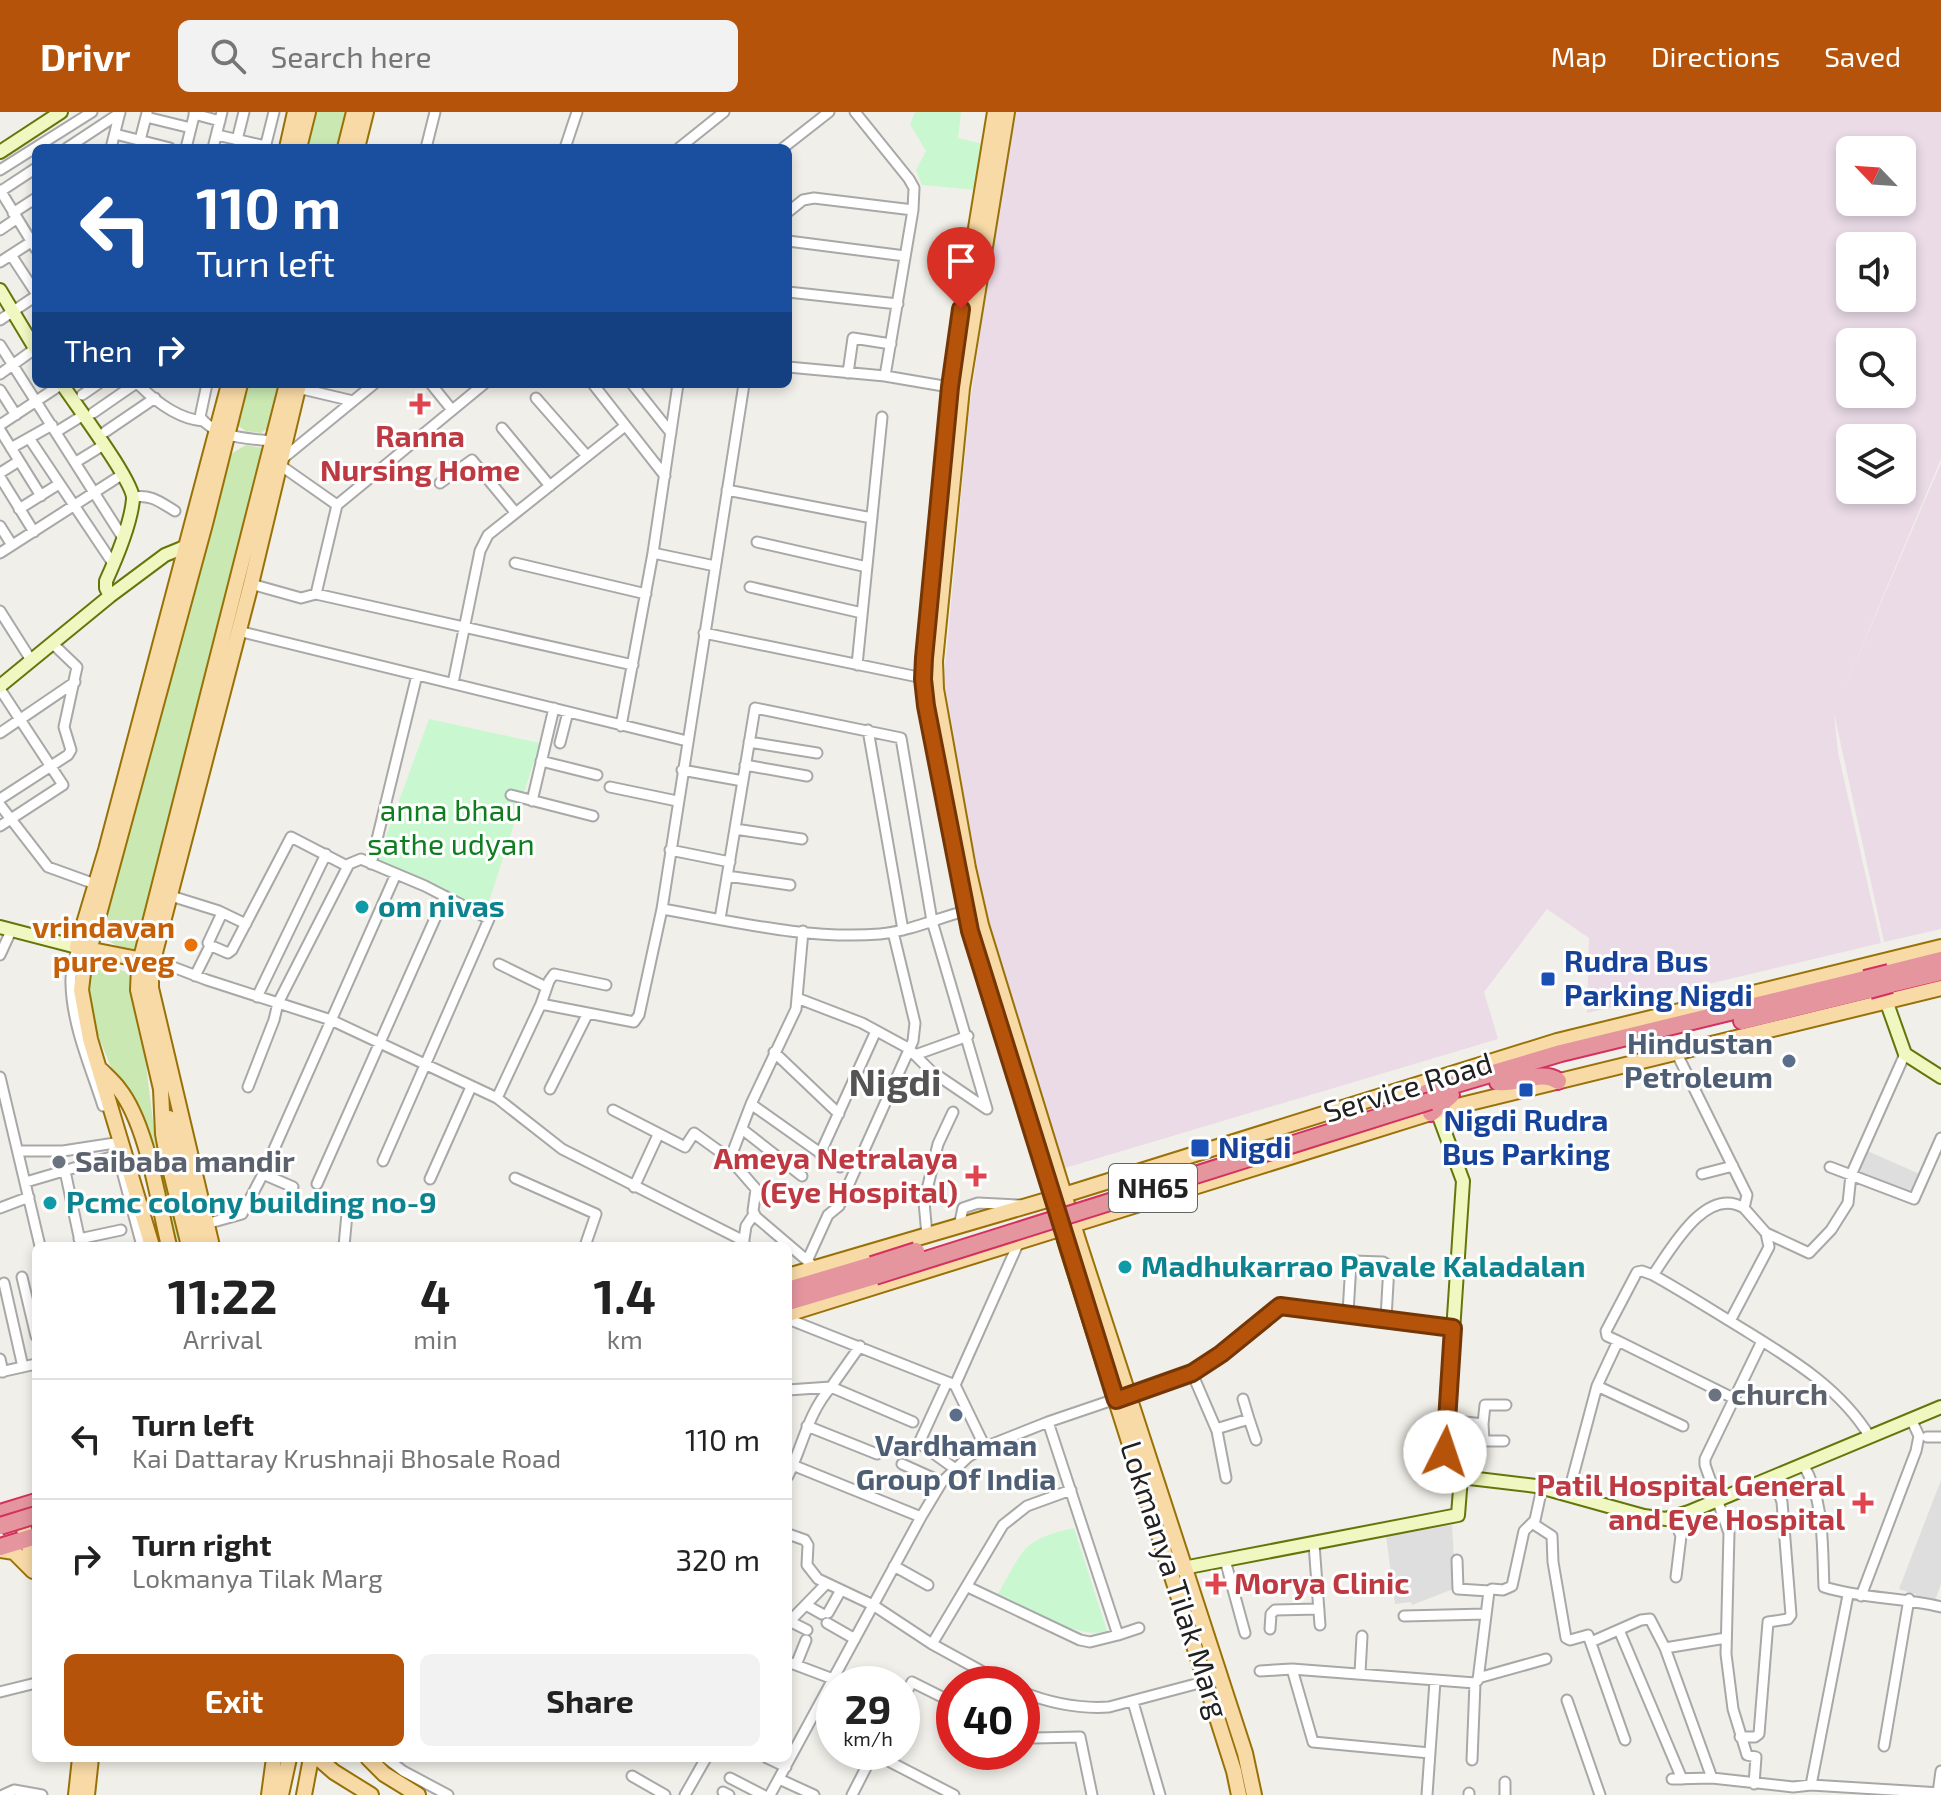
<!DOCTYPE html>
<style>
body{margin:0;font-family:"Exo 2",sans-serif;background:#f2f2f2;color:#222;height:100vh;display:flex;flex-direction:column;font-size:30px;white-space:nowrap}
*{box-sizing:border-box;margin:0}
p{font-size:26px;color:#767676}
.icon{flex:none;width:44px;height:44px;fill:none;stroke:currentColor;stroke-width:2;stroke-linecap:round;stroke-linejoin:round}
.map{position:relative;flex:1;overflow:hidden}
.side{position:absolute;left:32px;top:1130px;width:760px;height:520px;display:flex;flex-direction:column;background:#fff;border-radius:12px;box-shadow:0 4px 12px #0003}
.side>*{flex:none}
.hud{position:absolute;left:32px;top:32px;width:760px;height:244px;border-radius:12px;box-shadow:0 4px 12px #0003;background:#1a4fa0;color:#fff;overflow:hidden}
.needle{width:52px;rotate:295deg}
.fabs{position:absolute;left:1836px;top:24px;display:grid;gap:16px}
.fabs a{display:grid;place-items:center;width:80px;height:80px;border-radius:12px;background:#fff;box-shadow:0 4px 12px #0003;font-size:40px}
.speed{position:absolute;left:816px;top:1554px;display:flex;gap:16px;font-size:40px;font-weight:700;text-align:center}
.speed>*{display:grid;place-content:center;width:104px;height:104px;border-radius:50%;background:#fff;box-shadow:0 4px 12px #0003;line-height:1}
.speed small{font-size:20px;font-weight:400}
.speed .limit{border:12px solid #d22;background:#fff;color:#111}
.pin{position:absolute;display:grid;place-items:center;width:68px;height:68px;color:#fff;margin:-82px -34px;border-radius:50% 50% 50% 0;rotate:-45deg;box-shadow:0 0 8px #0007}
.pin .icon{rotate:45deg}
.me{position:absolute;width:88px;margin:-44px;rotate:4deg;stroke-linejoin:round;filter:drop-shadow(0 0 6px #0008)}
.turn{display:flex;align-items:center;gap:28px;height:168px;padding:0 32px;font-size:36px}
.turn .icon{width:104px;height:104px;stroke-width:2.5}
.turn b{display:block;font-size:56px;line-height:68px}
.then{display:flex;align-items:center;height:76px;padding:0 32px;background:#0003;gap:16px;font-size:30px}
.eta{display:flex;justify-content:space-evenly;align-items:center;height:136px;text-align:center}
.eta b{font-size:48px;font-weight:700;line-height:56px}
.cta{display:flex;gap:16px;margin-top:auto;padding:16px 32px}
.cta a{flex:1;height:92px;border-radius:12px;background:#b45309;color:#fff;font-size:32px;font-weight:700;line-height:92px;text-align:center}
.cta a+a{background:#f2f2f2;color:#222}
ul{padding:0;list-style:none}
li{display:flex;align-items:center;gap:24px;height:120px;padding:0 32px;border-top:2px solid #e0e0e0}
li div{flex:1}
li b{display:block;font-size:30px}
li em{font-style:normal}
header{display:flex;align-items:center;gap:48px;box-sizing:border-box;height:112px;padding:0 40px;background:#b45309;color:#fff}
header strong{font-size:38px}
nav{display:flex;gap:44px;margin-inline-start:auto;font-size:28px}
.search{width:560px;height:72px;background:#f2f2f2;display:flex;align-items:center;gap:20px;box-sizing:border-box;padding:0 28px;border-radius:12px;color:#767676;font-size:30px}
.map>svg:first-child{display:block}
</style>
<header>
<strong>Drivr</strong>
<div class="search"><svg class="icon" aria-label="search" viewBox="0 0 24 24"><circle cx="10" cy="10" r="6"/><path d="M15 15l6 6"/></svg>Search here</div>
<nav><a>Map</a><a>Directions</a><a>Saved</a></nav>
</header>
<div class="map">
<svg width="1941" height="1683" viewBox="0 0 1941 1683">
<rect width="100%" height="100%" fill="#f1efe9"/>
<!-- residential -->
<path fill="#dfdede" d="M1863,1037l61,27 -10,23 -63,-24z
M1941,1368v104l-6,17 -36,-12z
M1452,1413l4,63 -44,17 -1,-3 -16,2 -9,-68z"/>
<!-- industrial -->
<path fill="#eadbe6" fill-rule="evenodd" d="M1011,0h930v347l-101,239 101,-235v466l-57,13 -50,-229 4,40 43,190 -294,70 2,-75 -42,-29 -63,83 14,47 -433,129 -86,-270 -31,-183 -4,-37 25,-267zM1850,38h52v52h-52zM1850,134h52v52h-52zM1850,230h52v52h-52zM1850,326h52v52h-52z"/>
<!-- grass -->
<path fill="#c9e8b2" d="M314,0h34l-8,36h-35z
M246,272h37l-11,41 -11,8 -15,-2 -9,-6z
M246,333l21,4 -127,500h-18l-20,-12 1,-16 123,-464z
M110,854l16,6 7,8 7,36 15,122 28,108h-13l-42,-147 -18,-34 -14,-35 -9,-29 2,-27z"/>
<!-- park -->
<path fill="#c9f8d0" d="M915,0h46l-3,26 25,6 -7,46 -54,-5 -6,-15 10,-19 -16,-27z
M429,607l111,24 -54,168 -109,-50z
M1074,1416l33,103c-29,10 -81,-24 -109,-37 25,-44 24,-55 76,-66z"/>
<g fill="none" stroke-linecap="round" stroke-linejoin="round">
<!-- street casing -->
<g stroke="#a8a8a8" stroke-width="13">
<path id="street" d="M855,0l54,67 5,9 -1,22 -28,166
M194,2l26,7
M146,5l45,11
M115,22l55,14
M217,23l48,11
M140,28l7,-27
M237,28l7,-28
M67,36l53,-35
M111,36l9,-36
M186,36l9,-36
M213,36l9,-36
M265,36l9,-36
M426,36l9,-36
M565,36l12,-36
M679,36l45,-36
M783,36l46,-36
M0,58l92,-58
M0,78l36,59
M1,79l35,-23
M788,100l15,-12 11,-2 99,12
M13,101l23,-15
M0,118l16,-11
M788,129l117,15
M11,143l25,38
M0,150l31,-20
M788,180l110,12
M0,208l36,-24
M0,233l123,193
M788,255l97,9 70,12
M848,261l5,-35 38,6
M0,262l36,-26
M138,272c18,18 40,35 65,37
M207,272l-7,33c18,23 51,21 78,25
M431,272l21,26
M593,272l72,92
M632,272l39,49
M298,276l55,13
M0,278l16,25
M82,283l16,-11
M536,286l51,58
M93,301l42,-29
M0,313l62,-41
M502,316l48,58
M0,318l41,66
M56,320l26,-16
M105,320l50,-34
M29,326l85,127
M11,336l41,-23
M281,348l93,-76
M76,350l26,-16
M280,353l57,40
M0,361l19,-12
M0,365l34,55
M440,371l32,-23 43,52
M727,378l145,28
M133,385c18,-3 27,5 42,14
M19,397l40,-25
M0,414l12,19
M757,430l110,25
M0,441l123,-79
M653,441l62,13
M515,451l131,31
M251,472l50,14 15,-4 317,71
M750,475l112,26
M316,482l21,-89 147,-121
M0,499l31,49
M238,519l449,110
M704,521l224,46
M857,553l25,-248
M453,571l27,-132 8,-16 137,-109
M0,577l63,96 -63,41
M621,614l32,-173 25,-169
M868,618l35,200
M0,621l75,-51
M749,630l68,11
M560,631l8,-31
M541,649l56,14
M745,653l62,11
M682,658l61,11
M610,675l67,14
M511,683l82,21
M0,687l68,-44 3,-5 -7,-23 13,-60 -25,-24
M532,689l22,-93
M0,693l48,62 47,17
M735,717l67,10
M670,738l60,12
M371,752l46,-189
M727,764l63,9
M171,784l48,15 27,13
M662,797c70,12 146,31 218,25 31,-3 60,-17 89,-24
M720,807l35,-211 146,30 31,183 55,188
M208,831l14,-30
M77,835c-2,12 -7,25 -6,37 1,42 20,84 32,122
M0,843l11,-24
M153,850l20,5 34,13 124,40 166,78 65,51 182,92
M499,852l47,23
M195,864l14,-28 5,-1 14,6 4,-3 59,-113 56,29
M257,885l69,-143
M797,886l65,25 46,25 23,23 56,38
M541,892l8,-23 5,-7 52,11
M774,940l65,62
M1677,942l70,141 -3,13 22,25 3,14 -39,74
M915,943l53,-19
M0,965l40,169
M248,975l26,-67 4,-17 71,-139 12,-5 64,27 64,33 -106,242
M550,977l38,-76
M497,986l44,-94 93,18 5,-7 23,-106 82,-525
M751,992l89,63
M613,998l72,37 9,-14 36,26 26,30 -3,22 3,6 54,46
M742,1017l60,47
M18,1039h45l52,-8
M820,1042l56,-123
M730,1047l21,-55 45,-95 7,-78
M121,1055l21,79
M1830,1055l84,32 27,-61
M65,1059l16,75
M263,1062l133,-300
M1702,1062l31,-8
M515,1066l81,36 -11,32
M430,1067l41,-92
M26,1070l92,-27
M317,1072l128,-288
M634,1075l24,-52
M0,1096l29,-11
M1744,1096c-38,-23 -73,41 -91,67 29,16 57,34 85,51 50,31 101,60 132,111
M206,1112l36,-10 21,-40 30,13
M959,1114l4,-18 15,-5 42,2
M1766,1121l43,20 22,-23 17,-27 3,-28 54,-121
M927,1123l-3,-33 14,-58 15,-32
M79,1127l42,-9
M344,1134l4,-43
M743,1134l3,-20 8,-12
M807,1149l21,-46 11,-9 74,-165 2,-18 -22,-91
M22,1165l14,59
M4,1171l19,84
M1348,1201l3,-50 2,-2 30,1 6,4 -3,52
M788,1207l167,66
M1618,1229l-11,-5 -1,-5 31,-59 5,-1 11,4
M0,1247l3,13
M0,1260l36,-8
M1192,1261l25,58 9,47
M947,1270l-28,61 35,25
M1597,1274l21,-45 117,58
M788,1278l43,-3 29,-41
M1249,1307l7,21
M1447,1308l36,4 2,-19h21
M1483,1312l1,17h20
M807,1314l70,28
M1216,1317l33,-10 -6,-20
M1927,1325h14
M985,1335l-30,-62 63,-141
M790,1352l131,53
M902,1352l40,18
M1803,1352c22,37 19,82 21,123 39,12 77,10 117,20
M788,1364c15,-31 20,-63 43,-89l82,35
M1568,1383l29,-109 86,40
M1673,1405l8,19 -5,41
M1532,1411l20,13 1,26 13,76 4,2 18,-5 37,105
M788,1422l17,6 3,5 -1,20 11,14 55,26 59,39 73,40
M1314,1432l6,81
M1225,1448l20,73
M1457,1448l1,29 31,2
M894,1454l34,19
M968,1475l112,53 10,2 28,-7 -70,-213
M1861,1484l55,-145 3,-15 -8,-17
M806,1493l16,9
M828,1501l13,-23
M1404,1504l82,-2
M791,1510l16,8
M788,1511l38,-39
M827,1511l28,16
M1270,1517l1,-15 4,-4 44,-1
M1619,1518l63,149
M1118,1523l21,-7
M1591,1530l50,-22 9,-1 15,29 47,130
M932,1532l71,-119 24,-19 44,-16
M1665,1536l61,-10
M788,1550l45,17
M796,1553l10,-25
M1292,1557l21,73 117,11
M1260,1559l32,-2 183,14 3,-3 11,-89 3,-2 11,1 9,-4 12,-55 11,-11 7,-32
M1360,1561l2,-37
M1478,1566l68,-19
M0,1580l36,-9
M1022,1580c28,11 57,17 87,15l98,-26
M902,1588l10,-18 42,21
M1567,1588l33,95
M1133,1590l27,93
M1022,1622l12,4 46,-1 12,58
M1740,1625h15l4,-3 9,-112 20,-3 3,-4 -9,-113 -9,-25
M1884,1634l25,-147
M873,1641l81,42
M386,1646l17,13 45,24
M767,1646l19,9
M1472,1648l3,-77
M632,1664l33,19
M730,1666l33,17
M779,1667l35,16
M1672,1667l40,-1 81,9 18,-2 130,8
M1754,1672l2,-27 -9,-2 -14,-46 -7,-55 3,-121 -24,-68v-6l57,-118
M1811,1673l37,-190
M723,1680l6,3
M1938,1681l3,-22
M3,1683l11,-5 28,5
M685,1683l21,-37
M770,1683l151,-278 21,-35 26,-25 17,-10 63,-25 144,-49 29,-19 59,-48 173,22
M852,1683l22,-43
M1427,1683l8,-114
M1469,1683v-2
M1505,1683v-13"/>
</g>
<!-- secondary casing -->
<g stroke="#64760a" stroke-width="16">
<path id="secondary" d="M0,40l61,-40
M0,178l36,60
M62,272c13,20 72,98 71,115 -2,25 -17,60 -27,82v7l4,8
M0,574l110,-90 55,-41 22,-9
M0,815l77,20
M1883,880l22,62 36,23
M1437,999l26,70 -18,271 4,9 12,16
M1461,1365l75,9 108,30 22,3 23,-7 252,-105
M1178,1457l280,-54 3,-38"/>
</g>
<!-- primary casing -->
<g stroke="#987107" stroke-width="18">
<path id="primary" d="M995,0l-45,275 -26,271 -1,21 3,27 44,225 56,177 41,139 167,524 5,24
M1007,0l-45,276 -27,273 1,28 32,179 13,57 98,318 166,510 9,42
M287,36l8,-36
M299,36l9,-36
M345,36l9,-36
M357,36l9,-36
M148,849l-71,-14 29,-97 123,-466
M101,958c6,6 13,12 18,19 28,35 39,112 50,157
M169,1006l32,128
M152,1134l-62,-207 -9,-49 2,-17 122,-449 35,-140
M189,1134l-22,-90 -4,-22 -2,-45 -23,-99 1,-24 148,-582
M212,1134l-61,-258v-20l100,-384 48,-200
M788,1164l276,-81 493,-154 384,-94
M788,1202l649,-203 504,-123
M19,1399l17,61
M0,1438l14,2 19,19
M318,1646l16,14 37,23
M368,1646l16,16 34,21
M76,1683l4,-37
M87,1683l4,-37
M269,1683l5,-37
M281,1683l8,-37
M304,1683l7,-37"/>
</g>
<!-- highway casing -->
<g stroke="#d4315e" stroke-width="20">
<path id="highway" d="M1889,861l52,-13
M1891,872l50,-12
M1742,909l127,-31
M1498,970c19,3 43,-13 60,-1
M1426,981l135,-40 304,-74
M1431,1001l20,-18
M788,1178l84,-25
M788,1190l87,-26
M0,1401l36,-11
M0,1435l36,-11"/>
</g>
<!-- street -->
<use href="#street" stroke="#fff" stroke-width="9"/>
<!-- secondary -->
<use href="#secondary" stroke="#f1f7c0" stroke-width="12"/>
<!-- primary -->
<use href="#primary" stroke="#f8daa7" stroke-width="14"/>
<!-- highway -->
<use href="#highway" stroke="#e4959e" stroke-width="16"/>
<!-- highway-bridge casing -->
<g stroke="#d4315e" stroke-width="20" stroke-linecap="butt">
<path id="highway-bridge" d="M1865,867l24,-6
M1869,878l22,-6
M872,1153l44,-14
M875,1164l555,-175
M0,1414l36,-11"/>
</g>
<!-- highway-bridge -->
<use href="#highway-bridge" stroke="#e4959e" stroke-width="16"/>
</g>
<g fill="none" stroke-linecap="round" stroke-linejoin="round">
<!-- route casing -->
<g stroke="#753606" stroke-width="20">
<path id="route" d="M961,197l-11,78 -26,271 -1,21 3,27 44,225 146,469 76,-27 29,-19 59,-48 173,22 -8,124"/>
</g>
<!-- route -->
<use href="#route" stroke="#b45309" stroke-width="14"/>
</g>
<!-- markers -->
<g fill="#e0444e" stroke="#fff" stroke-width="3">
<path d="M416 280h8v8h8v8h-8v8h-8v-8h-8v-8h8z"/>
<path d="M972 1052h8v8h8v8h-8v8h-8v-8h-8v-8h8z"/>
<path d="M1859 1379h8v8h8v8h-8v8h-8v-8h-8v-8h8z"/>
<path d="M1212 1460h8v8h8v8h-8v8h-8v-8h-8v-8h8z"/>
</g>
<g fill="#0f9aa8" stroke="#fff" stroke-width="3">
<circle cx="362" cy="795" r="8"/>
<circle cx="50" cy="1091" r="8"/>
<circle cx="1125" cy="1155" r="8"/>
</g>
<circle fill="#e8710a" stroke="#fff" stroke-width="3" cx="191" cy="833" r="8"/>
<g fill="#1a4fb4" stroke="#fff" stroke-width="3">
<rect x="1540" y="859" width="16" height="16" rx="4"/>
<rect x="1518" y="970" width="16" height="16" rx="4"/>
<rect x="1190" y="1026" width="20" height="20" rx="4"/>
</g>
<g fill="#5c6f8a" stroke="#fff" stroke-width="3">
<circle cx="1789" cy="949" r="8"/>
<circle cx="956" cy="1303" r="8"/>
</g>
<g fill="#6b7280" stroke="#fff" stroke-width="3">
<circle cx="59" cy="1050" r="8"/>
<circle cx="1715" cy="1283" r="8"/>
</g>
<g text-anchor="middle" stroke-width="6" stroke-linejoin="round" paint-order="stroke">
<!-- shield labels -->
<rect fill="#fff" stroke="#646464" stroke-width="2" x="1109" y="1052" width="88" height="48" rx="6"/>
<g font-size="28" font-weight="bold" fill="#212121">
<text x="1153" y="1086">NH65</text>
</g>
<!-- health labels -->
<g font-size="30" font-weight="bold" fill="#be3a42" stroke="#fff" text-anchor="end">
<text x="420" y="335" text-anchor="middle">Ranna<tspan x="420" dy="34">Nursing Home</tspan></text>
<text x="958" y="1057">Ameya Netralaya<tspan x="958" dy="34">(Eye Hospital)</tspan></text>
<text x="1845" y="1384">Patil Hospital General<tspan x="1845" dy="34">and Eye Hospital</tspan></text>
<text x="1234" y="1482" text-anchor="start">Morya Clinic</text>
</g>
<!-- park labels -->
<g font-size="30" fill="#117d21" stroke="#fff">
<text x="451" y="709">anna bhau<tspan x="451" dy="34">sathe udyan</tspan></text>
</g>
<!-- culture labels -->
<g font-size="30" font-weight="bold" fill="#0d838f" stroke="#fff" text-anchor="start">
<text x="378" y="805">om nivas</text>
<text x="66" y="1101">Pcmc colony building no-9</text>
<text x="1141" y="1165">Madhukarrao Pavale Kaladalan</text>
</g>
<!-- food labels -->
<g font-size="30" font-weight="bold" fill="#c56008" stroke="#fff" text-anchor="end">
<text x="175" y="826">vrindavan<tspan x="175" dy="34">pure veg</tspan></text>
</g>
<!-- transit labels -->
<g font-size="30" font-weight="bold" fill="#164399" stroke="#fff" text-anchor="start">
<text x="1564" y="860">Rudra Bus<tspan x="1564" dy="34">Parking Nigdi</tspan></text>
<text x="1526" y="1019" text-anchor="middle">Nigdi Rudra<tspan x="1526" dy="34">Bus Parking</tspan></text>
<text x="1218" y="1046">Nigdi</text>
</g>
<!-- service labels -->
<g font-size="30" font-weight="bold" fill="#4e5e75" stroke="#fff" text-anchor="end">
<text x="1773" y="942">Hindustan<tspan x="1773" dy="34">Petroleum</tspan></text>
<text x="956" y="1344" text-anchor="middle">Vardhaman<tspan x="956" dy="34">Group Of India</tspan></text>
</g>
<!-- street labels -->
<g font-size="30" fill="#212121" stroke="#fff">
<text transform="translate(1408 976) rotate(-17)" y="10">Service Road</text>
<text transform="translate(1174 1468) rotate(72)" y="10">Lokmanya Tilak Marg</text>
</g>
<!-- worship labels -->
<g font-size="30" font-weight="bold" fill="#5b616d" stroke="#fff" text-anchor="start">
<text x="75" y="1060">Saibaba mandir</text>
<text x="1731" y="1293">church</text>
</g>
<!-- district labels -->
<g font-size="38" font-weight="bold" fill="#545454" stroke="#fff">
<text x="895" y="984">Nigdi</text>
</g>
</g>
</svg>
<div class="fabs">
<a><svg class="needle" viewBox="-14 -14 28 28"><path d="M0-13l5 13h-10z" fill="#e53935"/><path d="M0 13l5-13h-10z" fill="#767676"/></svg></a>
<a><svg class="icon" aria-label="sound" viewBox="0 0 24 24"><path d="M4 9h4l5-4v14l-5-4H4zM17 9q2 3 0 6"/></svg></a>
<a><svg class="icon" aria-label="search" viewBox="0 0 24 24"><circle cx="10" cy="10" r="6"/><path d="M15 15l6 6"/></svg></a>
<a><svg class="icon" aria-label="layers" viewBox="0 0 24 24"><path d="M12 4l9 5-9 5-9-5zM3 14l9 5 9-5"/></svg></a>
</div>
<div class="speed"><div>29<small>km/h</small></div><div class="limit">40</div></div>
<div class="pin" style="left:961px;top:197px;background:#d93025"><svg class="icon" aria-label="arrive" viewBox="0 0 24 24"><path d="M6 21V4h12l-3 4 3 4H6"/></svg></div>
<svg class="me" style="left:1445px;top:1340px" viewBox="-20 -20 40 40"><circle r="19" fill="#fff"/><path d="M0-13L10 11 0 6-10 11z" fill="#b45309"/></svg>
<div class="hud">
<div class="turn"><svg class="icon" aria-label="left" viewBox="0 0 24 24"><path d="M17 20v-9H6M10 6l-5 5 5 5"/></svg><div><b>110 m</b>Turn left</div></div>
<div class="then">Then<svg class="icon" aria-label="right" viewBox="0 0 24 24"><path d="M7 20v-9h11M14 6l5 5-5 5"/></svg></div>
</div>
<section class="side">
<div class="eta">
<div><b>11:22</b><p>Arrival</p></div>
<div><b>4</b><p>min</p></div>
<div><b>1.4</b><p>km</p></div>
</div>
<ul>
<li><svg class="icon" aria-label="left" viewBox="0 0 24 24"><path d="M17 20v-9H6M10 6l-5 5 5 5"/></svg><div><b>Turn left</b><p>Kai Dattaray Krushnaji Bhosale Road</p></div><em>110 m</em></li>
<li><svg class="icon" aria-label="right" viewBox="0 0 24 24"><path d="M7 20v-9h11M14 6l5 5-5 5"/></svg><div><b>Turn right</b><p>Lokmanya Tilak Marg</p></div><em>320 m</em></li>
</ul>
<div class="cta"><a>Exit</a><a>Share</a></div>
</section>
</div>
